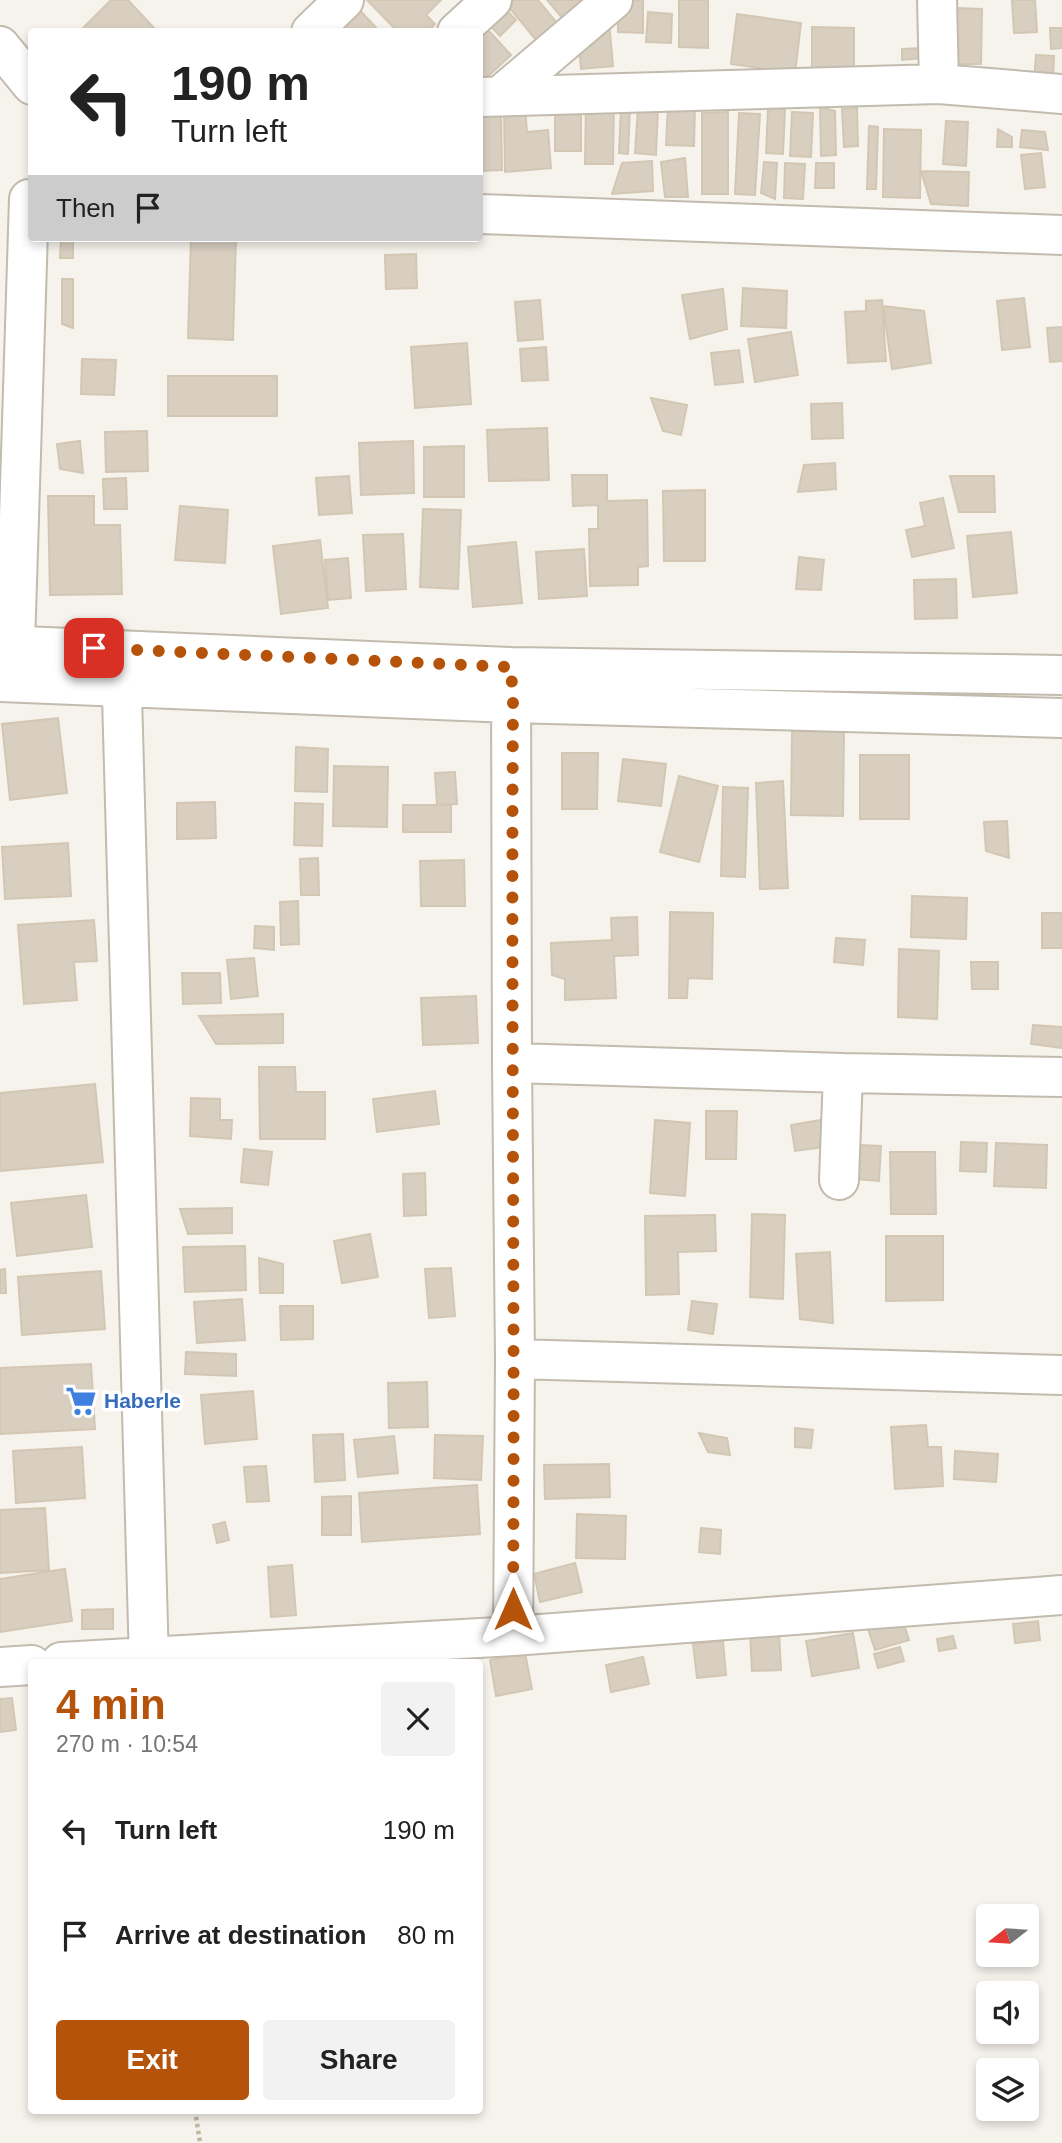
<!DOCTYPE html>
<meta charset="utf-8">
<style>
body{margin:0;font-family:Helvetica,sans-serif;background:#f2f2f2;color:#222;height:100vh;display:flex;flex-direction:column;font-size:26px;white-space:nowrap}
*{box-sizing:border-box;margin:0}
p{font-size:23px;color:#767676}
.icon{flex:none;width:38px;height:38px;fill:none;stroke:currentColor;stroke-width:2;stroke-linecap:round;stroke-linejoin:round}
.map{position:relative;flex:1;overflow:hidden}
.drawer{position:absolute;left:28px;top:1659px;width:455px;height:455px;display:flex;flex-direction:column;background:#fff;border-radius:7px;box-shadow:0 4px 10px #0003}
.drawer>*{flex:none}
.top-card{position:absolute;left:28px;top:28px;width:455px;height:214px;border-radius:7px;box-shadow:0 4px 10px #0003;background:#fff;color:#222;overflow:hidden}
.needle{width:46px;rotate:253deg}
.tools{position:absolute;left:976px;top:1904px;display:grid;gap:14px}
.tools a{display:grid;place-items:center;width:63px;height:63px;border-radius:7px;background:#fff;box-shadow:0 4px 10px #0003;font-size:35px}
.pin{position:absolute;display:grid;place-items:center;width:60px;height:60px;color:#fff;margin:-30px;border-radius:14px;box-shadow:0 4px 10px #0006}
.me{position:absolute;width:77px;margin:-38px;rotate:0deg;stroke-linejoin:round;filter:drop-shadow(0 0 5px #0008)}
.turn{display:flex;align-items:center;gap:24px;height:147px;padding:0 28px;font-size:32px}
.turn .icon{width:91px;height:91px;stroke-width:2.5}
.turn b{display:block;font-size:49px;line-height:60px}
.then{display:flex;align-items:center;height:66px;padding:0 28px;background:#0003;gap:14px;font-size:26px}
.round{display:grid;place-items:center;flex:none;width:74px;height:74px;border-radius:7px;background:#f2f2f2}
.overview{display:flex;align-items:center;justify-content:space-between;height:119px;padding:0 28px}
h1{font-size:42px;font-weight:700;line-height:52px;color:#b45309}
.primary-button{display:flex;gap:14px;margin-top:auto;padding:14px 28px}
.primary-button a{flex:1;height:80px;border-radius:7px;background:#b45309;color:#fff;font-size:28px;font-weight:700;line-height:80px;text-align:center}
.primary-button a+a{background:#f2f2f2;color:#222}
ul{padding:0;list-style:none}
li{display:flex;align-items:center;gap:21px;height:105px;padding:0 28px}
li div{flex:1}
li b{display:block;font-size:26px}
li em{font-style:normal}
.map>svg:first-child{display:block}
</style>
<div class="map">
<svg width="1062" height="2143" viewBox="0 0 1062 2143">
<rect width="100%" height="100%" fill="#f6f3ec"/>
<!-- building -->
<path fill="#d8cfc1" stroke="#d3c7b4" stroke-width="2" d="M111,0h17l27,29 -3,3h-73z
M367,0h74l-15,15 9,9 -8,8h-29z
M497,0l19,20 -16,16 -19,-20z
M503,0h35l24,29 -21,17z
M547,0h40l-23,20z
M618,0h25v33l-25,-1z
M679,0h29v48l-29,-1z
M1012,0h23l2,32 -23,1z
M356,6l24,26h-37l-6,-8z
M957,8l25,1 -1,55h-25z
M648,12l24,2 -1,29 -25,-1z
M737,14l64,9 -6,50 -64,-9z
M479,20l32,35 -27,25 -4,-5z
M609,21l4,45 -32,3 -3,-33z
M812,27l42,1v49l-42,-1z
M1050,28h12v20l-11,1z
M923,48v10l-21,2v-11z
M1036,55l18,1 -1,25h-19z
M586,101l28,1 -1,62h-28z
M668,105l27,2 -1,39 -28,-1z
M525,106l2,26 21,-2 3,38 -46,4 -1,-63z
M638,106l20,2 -2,47 -21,-2z
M621,107l9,1 -2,46 -9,-1z
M820,107l15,4 1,44 -15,1z
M768,108l17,1 -2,45 -17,-1z
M857,108l1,38 -14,1 -2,-38z
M501,110l1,60 -22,1v-60z
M555,112h26v39h-26z
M728,112v82h-26v-81z
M792,112l21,1 -2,44 -21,-1z
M739,113l21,1 -5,81 -20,-1z
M946,121l22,1 -2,44 -23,-2z
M869,126l9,1 -2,62h-9z
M884,129l37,1 -1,68 -37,-1z
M998,129l14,8v10h-15z
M1022,130l23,2 3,18 -28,-3z
M1041,153l4,34 -20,2 -4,-34z
M685,158l3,39h-23l-4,-35z
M652,161l1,30 -41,3 10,-31z
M764,162l13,1 -2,36 -14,-6z
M785,163l20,1 -2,35 -19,-1z
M816,163h18v25h-19z
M921,171l48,1 -1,34 -37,-2z
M61,238h12v20h-13z
M191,238h45l-3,102 -45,-2z
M416,254l1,34 -31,1 -1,-34z
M62,279h11v49l-11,-4z
M743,288l44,3 -1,37 -45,-2z
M723,289l4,40 -37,10 -8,-44z
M1024,298l6,49 -28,3 -5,-49z
M540,300l3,39 -25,2 -3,-39z
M882,300l4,61 -38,2 -3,-51 21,-1v-10z
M883,306l41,5 7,52 -39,6z
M1062,327v34l-12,1 -3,-34z
M791,332l7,43 -43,7 -7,-43z
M467,343l4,61 -56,4 -4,-61z
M546,347l2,33 -26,1 -2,-32z
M739,350l4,32 -28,3 -4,-32z
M82,359l34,1 -2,35 -33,-1z
M168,376h109v40h-109z
M651,398l36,7 -6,30 -18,-4z
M842,403l1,35 -31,1 -1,-35z
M547,428l2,52 -60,1 -2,-51z
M147,431l1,40 -42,1 -1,-40z
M80,441l3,32 -23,-4 -3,-25z
M413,441l1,52 -53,2 -2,-52z
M464,446v51h-40v-50z
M835,463l1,26 -38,3 6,-27z
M572,475h35v26l40,-1 1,66 -10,1v18l-48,1 -1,-57h9v-24l-25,1z
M349,476l3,37 -33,2 -3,-37z
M950,476h44l1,36h-36z
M126,478l1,31h-23l-1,-30z
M705,490v71h-41l-1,-70z
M48,496h46v29h26l2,69 -72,1z
M943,498l11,50 -42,9 -6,-27 19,-4 -5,-23z
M180,506l48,4 -3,53 -50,-3z
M423,509l38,1 -3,79 -38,-2z
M1011,532l6,61 -44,4 -6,-61z
M403,534l3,55 -40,2 -3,-56z
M320,540l8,68 -47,6 -8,-68z
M516,542l6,61 -49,4 -5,-60z
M584,549l3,47 -48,3 -3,-47z
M799,557l25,3 -3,30 -25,-1z
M348,558l3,40 -23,2 -3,-40z
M956,579l1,39 -42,1 -1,-39z
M58,718l9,75 -57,7 -8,-76z
M792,731l52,1 -1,84 -52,-1z
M296,747l32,2 -1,43 -32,-1z
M562,753h36l-1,56h-35z
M860,755h49v64h-49z
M623,759l43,5 -5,42 -43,-5z
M334,766l54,1 -1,60 -54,-1z
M455,772l2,32 -20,1 -2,-32z
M679,776l39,10 -19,76 -39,-10z
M783,781l5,107 -28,1 -4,-106z
M723,787l25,1 -3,89 -24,-1z
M215,802l1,36 -39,1v-36z
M295,803l28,1 -1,42 -28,-1z
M403,805h48v27h-48z
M1007,821l2,37 -23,-7 -2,-29z
M68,843l3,53 -66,3 -3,-52z
M318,858l1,37h-18l-1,-36z
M464,860l1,46h-44l-1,-45z
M912,896l55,2 -1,41 -55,-2z
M298,901l1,43 -18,1 -1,-43z
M670,912l43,1 -1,66 -24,-1 -1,20h-18z
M1042,913h20v35h-20z
M637,917l1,38 -24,1 2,42 -51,2v-21l-13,-4 -1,-32 61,-3 -1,-22z
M94,920l3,41 -23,1 3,38 -53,4 -6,-79z
M255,926l19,1v23l-20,-2z
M836,938l29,2 -2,25 -29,-3z
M899,949l40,2 -2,68 -39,-2z
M254,958l4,38 -27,3 -4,-39z
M971,962h27v27h-26z
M182,973h38l1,30 -38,1z
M476,996l2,47 -55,2 -2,-47z
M283,1014v29l-67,1 -17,-28z
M1033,1025l29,2v21l-31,-4z
M259,1067h36l1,25h29v47h-65z
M95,1084l8,78 -103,9v-78z
M435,1091l4,33 -62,8 -4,-33z
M191,1098l29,1v21h12l-1,19 -41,-3z
M706,1111h31l-1,48h-30z
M655,1120l35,3 -5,73 -35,-3z
M821,1120l4,27 -30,4 -4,-26z
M961,1142l26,1 -1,29 -26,-1z
M996,1143l51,2 -1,43 -52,-2z
M859,1145l22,1 -2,35 -23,-2z
M244,1149l28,3 -4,33 -27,-3z
M890,1152h45l1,62h-45z
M425,1173l1,42 -22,1 -1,-42z
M86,1195l6,52 -75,9 -6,-53z
M232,1208v25l-44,1 -8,-25z
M752,1214l33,1 -2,84 -33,-2z
M715,1215l1,36 -38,1 1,42 -33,1 -1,-79z
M370,1234l8,43 -36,6 -8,-42z
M886,1236h57v64l-57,1z
M245,1246l1,44 -61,2 -2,-45z
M830,1252l3,71 -33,-4 -4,-65z
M259,1258l24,6v29h-23z
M451,1268l4,48 -26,2 -4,-49z
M5,1269l1,24h-6v-23z
M101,1271l4,58 -83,6 -4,-58z
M242,1299l3,41 -48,3 -3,-41z
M692,1301l25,3 -4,30 -25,-4z
M280,1306h33v33l-32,1z
M186,1352l50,2v22l-51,-2z
M91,1364l4,65 -95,5v-66z
M427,1382l1,45 -39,1 -1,-45z
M253,1391l4,48 -52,5 -4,-49z
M926,1425l2,22h13l2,39 -48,3 -4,-62z
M795,1428l18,2 -2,18 -16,-1z
M699,1433l28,5 3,17 -22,-3z
M343,1434l2,46 -30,2 -2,-47z
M435,1435l48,1 -2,44 -47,-2z
M394,1436l4,37 -40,4 -4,-37z
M82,1447l3,51 -69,5 -3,-52z
M955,1451l43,3 -2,28 -42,-3z
M609,1464l1,33 -65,2 -1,-34z
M266,1466l3,35 -22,1 -3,-35z
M477,1485l3,49 -118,8 -3,-49z
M351,1496v39h-29v-38z
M45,1508l4,62 -49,3v-63z
M577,1514l49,2 -1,43 -49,-1z
M225,1522l4,18 -12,3 -4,-18z
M701,1528l20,2 -1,24 -21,-2z
M575,1563l7,29 -42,10 -6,-28z
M292,1565l4,50 -25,2 -3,-50z
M65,1569l7,52 -72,11v-53z
M113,1609v20h-31v-19z
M902,1618l7,22 -34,10 -7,-21z
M1038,1621l2,19 -25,3 -2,-19z
M779,1633l2,37 -29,1 -2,-37z
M853,1633l6,35 -47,8 -6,-35z
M953,1636l3,12 -17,3 -2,-12z
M723,1641l3,34 -29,3 -4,-34z
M900,1647l4,14 -26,7 -4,-14z
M525,1653l7,36 -36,7 -6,-36z
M643,1657l6,27 -38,8 -5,-27z
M12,1698l4,32 -16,2v-33z"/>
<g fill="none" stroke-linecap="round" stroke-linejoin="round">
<!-- minor casing -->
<g stroke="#c2bbae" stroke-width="42">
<path id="minor" d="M937,0l2,84
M311,32l33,-32
M457,32l35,-32
M0,46l32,39
M500,96l113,-96
M480,97l459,-13 123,10
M480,214l582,21
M0,645l511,22 551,8
M121,660l28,1002
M16,670l-1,-25 14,-446
M511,679l1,384 3,296 -2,277
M0,682l513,21 549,15
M512,1063l331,10 219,4
M839,1180l4,-107
M515,1359l547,16
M61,1662l452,-26 549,-41
M0,1667l32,-2"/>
</g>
<!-- path -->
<path stroke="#c4b79f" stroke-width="4.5" stroke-dasharray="3.5 3.5" stroke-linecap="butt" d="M195,2110l5,33"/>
<!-- minor -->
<use href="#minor" stroke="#fff" stroke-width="38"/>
</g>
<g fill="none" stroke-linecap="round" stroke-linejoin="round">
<!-- route -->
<path stroke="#b45309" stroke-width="12" stroke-dasharray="0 21.6" d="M94,648l417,19 2,36c-2,302 2,604 0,906"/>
</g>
<!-- icons -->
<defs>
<g id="supermarket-bare" transform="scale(2.415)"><path d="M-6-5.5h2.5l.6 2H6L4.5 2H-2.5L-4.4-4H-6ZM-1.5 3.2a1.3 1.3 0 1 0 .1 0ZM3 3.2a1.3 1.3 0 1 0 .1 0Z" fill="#3f7fe0" stroke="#fff" stroke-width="2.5" paint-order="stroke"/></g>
</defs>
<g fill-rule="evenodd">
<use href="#supermarket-bare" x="81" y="1401"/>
</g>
<g text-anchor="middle" stroke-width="7" stroke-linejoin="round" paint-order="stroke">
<!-- shop labels -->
<g font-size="21" font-weight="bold" fill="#366cbe" stroke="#fff" text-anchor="start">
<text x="104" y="1408">Haberle</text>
</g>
</g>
</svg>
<div class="tools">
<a><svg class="needle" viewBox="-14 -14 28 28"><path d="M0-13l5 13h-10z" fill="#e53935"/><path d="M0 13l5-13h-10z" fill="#767676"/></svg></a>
<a><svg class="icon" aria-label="sound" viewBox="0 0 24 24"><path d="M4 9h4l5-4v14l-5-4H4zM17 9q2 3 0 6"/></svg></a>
<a><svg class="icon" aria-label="layers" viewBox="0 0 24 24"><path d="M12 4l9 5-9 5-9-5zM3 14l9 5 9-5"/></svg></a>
</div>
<div class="pin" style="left:94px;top:648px;background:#d93025"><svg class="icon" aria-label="arrive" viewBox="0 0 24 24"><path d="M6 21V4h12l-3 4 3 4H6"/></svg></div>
<svg class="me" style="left:513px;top:1609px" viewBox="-20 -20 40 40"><path d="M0-17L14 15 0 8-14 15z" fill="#b45309" stroke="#fff" stroke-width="4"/></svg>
<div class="top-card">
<div class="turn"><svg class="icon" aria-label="left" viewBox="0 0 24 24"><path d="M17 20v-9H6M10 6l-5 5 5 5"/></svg><div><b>190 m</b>Turn left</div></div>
<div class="then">Then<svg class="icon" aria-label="arrive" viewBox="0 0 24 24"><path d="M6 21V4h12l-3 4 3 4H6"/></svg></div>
</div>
<section class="drawer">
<div class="overview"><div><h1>4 min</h1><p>270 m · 10:54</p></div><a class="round"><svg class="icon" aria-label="close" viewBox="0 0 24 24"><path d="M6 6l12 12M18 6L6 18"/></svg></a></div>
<ul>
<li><svg class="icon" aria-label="left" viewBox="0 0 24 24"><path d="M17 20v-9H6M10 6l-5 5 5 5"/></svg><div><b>Turn left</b></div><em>190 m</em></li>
<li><svg class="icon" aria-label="arrive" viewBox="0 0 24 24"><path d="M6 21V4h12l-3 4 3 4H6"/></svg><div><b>Arrive at destination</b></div><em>80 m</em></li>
</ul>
<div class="primary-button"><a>Exit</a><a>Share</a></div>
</section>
</div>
